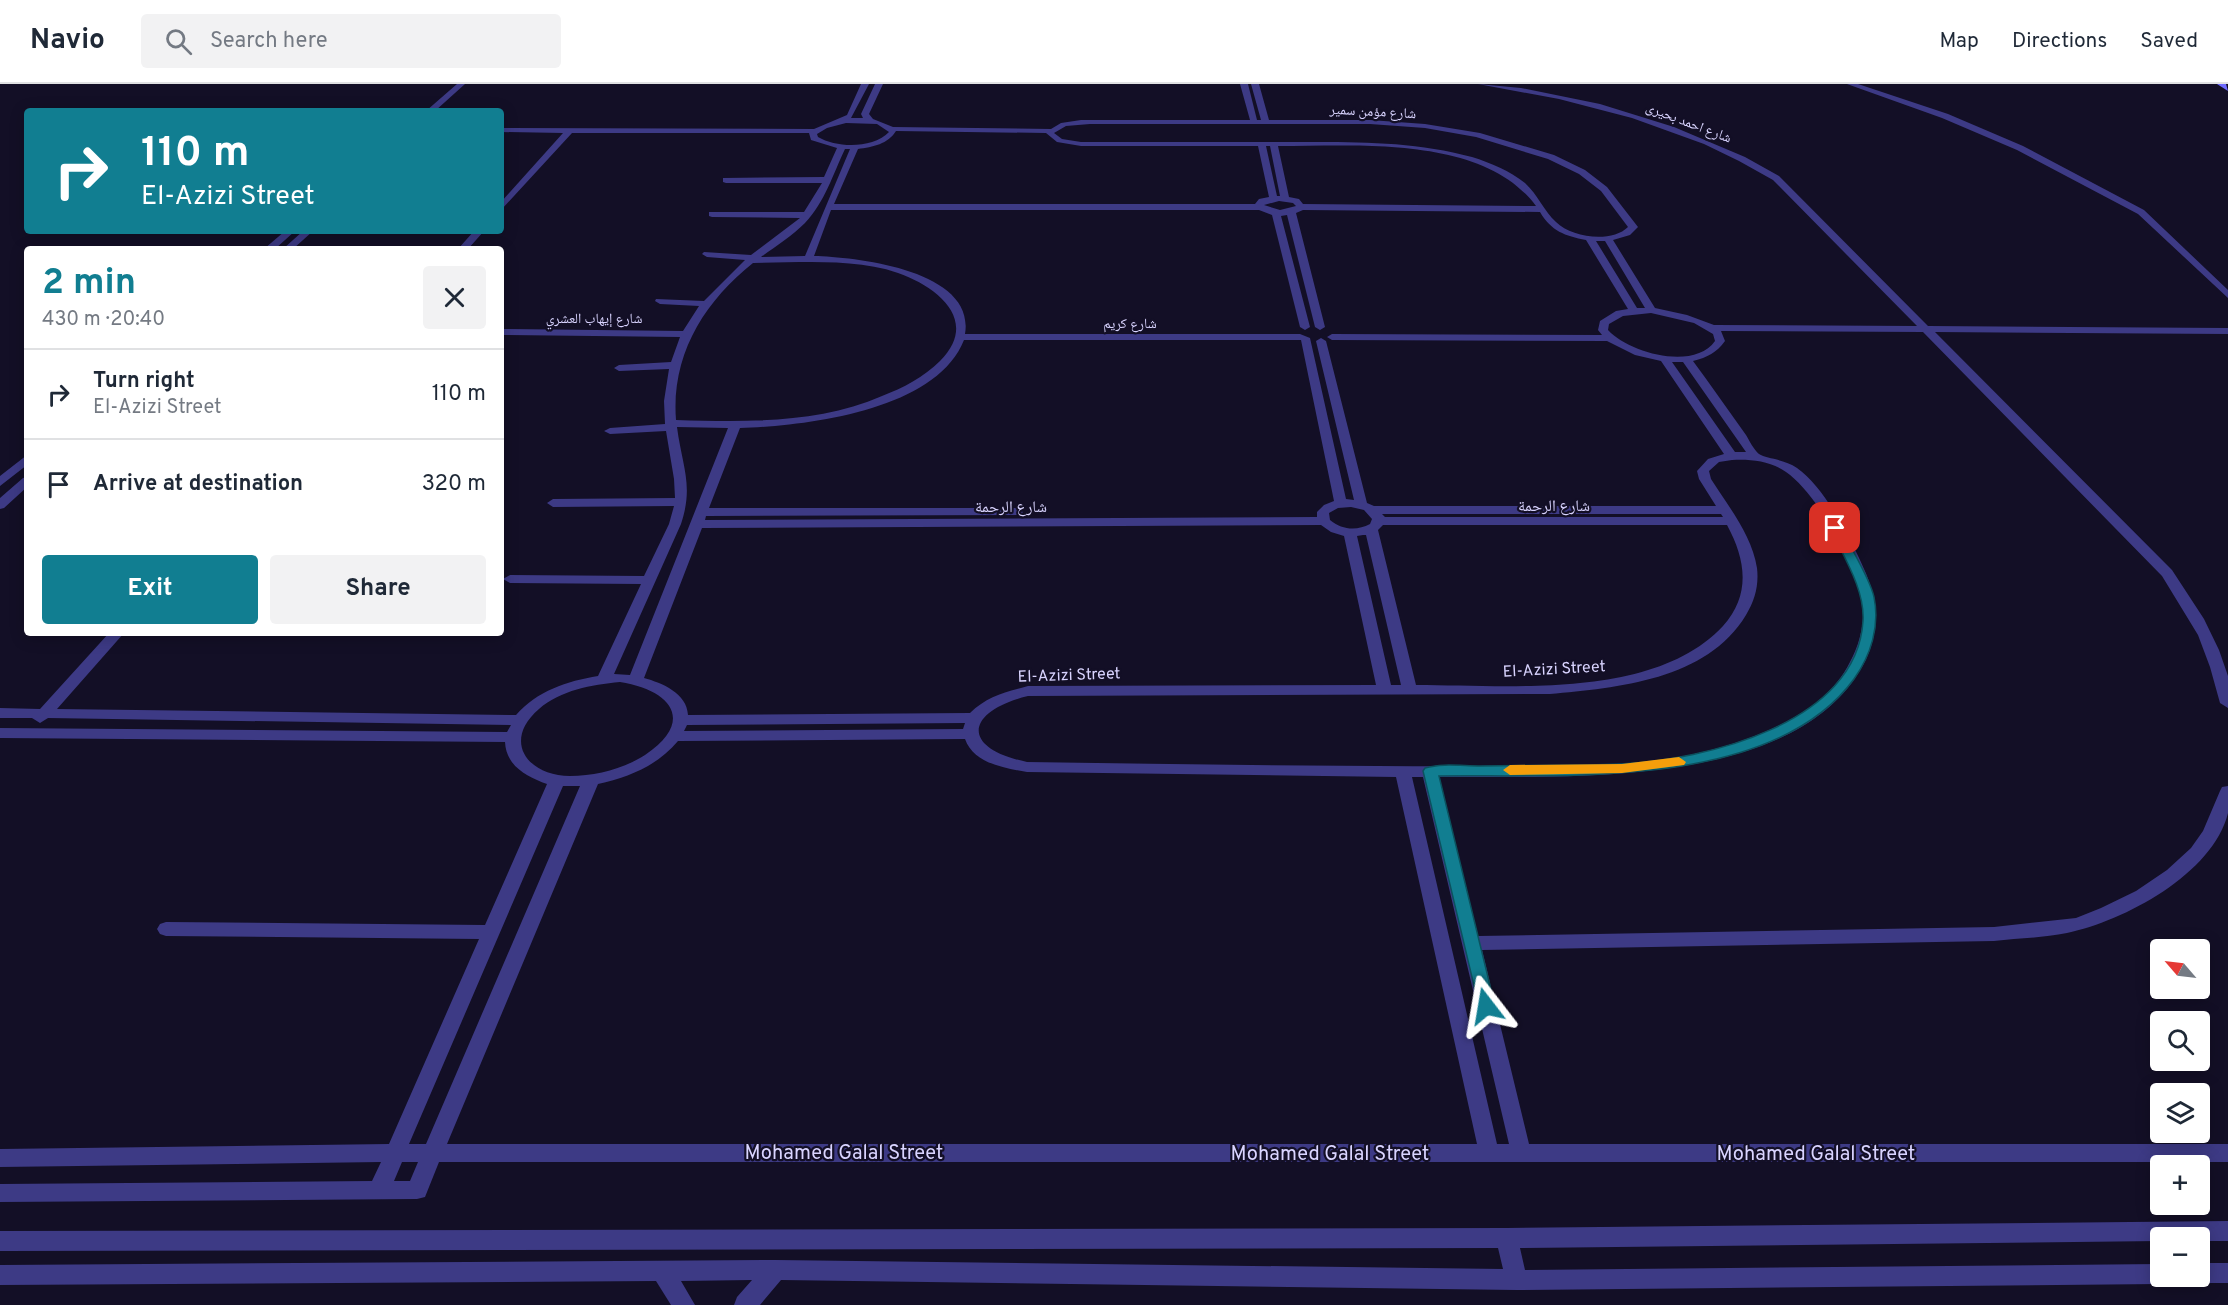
<!DOCTYPE html>
<meta charset="utf-8">
<style>
body{margin:0;font-family:Overpass,"Noto Naskh Arabic",sans-serif;background:#f2f2f3;color:#1f2937;height:100vh;display:flex;flex-direction:column;font-size:22px;white-space:nowrap}
*{box-sizing:border-box;margin:0}
p{font-size:20px;color:#747a83}
.icon{flex:none;width:33px;height:33px;fill:none;stroke:currentColor;stroke-width:2;stroke-linecap:round;stroke-linejoin:round}
.map{position:relative;flex:1;overflow:hidden}
.drawer{position:absolute;left:24px;top:162px;width:480px;height:390px;display:flex;flex-direction:column;background:#fff;border-radius:6px;box-shadow:0 3px 15px #0003}
.drawer>*{flex:none}
.top-card{position:absolute;left:24px;top:24px;width:480px;height:126px;border-radius:6px;box-shadow:0 3px 15px #0003;background:#117e91;color:#fff;overflow:hidden}
.needle{width:39px;rotate:298deg}
.fabs{position:absolute;left:2150px;top:855px;display:grid;gap:12px}
.fabs a{display:grid;place-items:center;width:60px;height:60px;border-radius:6px;background:#fff;box-shadow:0 3px 15px #0003;font-size:30px}
.pin{position:absolute;display:grid;place-items:center;width:51px;height:51px;color:#fff;margin:-26px;border-radius:12px;box-shadow:0 3px 9px #0006}
.me{position:absolute;width:66px;margin:-33px;rotate:346deg;stroke-linejoin:round;filter:drop-shadow(0 0 4px #0008)}
.turn{display:flex;align-items:center;gap:21px;height:126px;padding:0 18px;font-size:27px}
.turn .icon{width:78px;height:78px;stroke-width:2.5}
.turn b{display:block;font-size:42px;line-height:51px}
.round{display:grid;place-items:center;flex:none;width:63px;height:63px;border-radius:6px;background:#f2f2f3}
.head{display:flex;align-items:center;justify-content:space-between;height:102px;padding:0 18px}
h1{font-size:36px;font-weight:700;line-height:45px;color:#117e91}
.action{display:flex;gap:12px;margin-top:auto;padding:12px 18px}
.action a{flex:1;height:69px;border-radius:6px;background:#117e91;color:#fff;font-size:24px;font-weight:700;line-height:69px;text-align:center}
.action a+a{background:#f2f2f3;color:#1f2937}
ul{padding:0;list-style:none}
li{display:flex;align-items:center;gap:18px;height:90px;padding:0 18px;border-top:2px solid #e0e1e3}
li div{flex:1}
li b{display:block;font-size:22px}
li em{font-style:normal}
header{display:flex;align-items:center;gap:36px;box-sizing:border-box;height:84px;padding:0 30px;background:#fff;border-bottom:2px solid #e0e1e3}
header strong{font-size:28px}
nav{display:flex;gap:33px;margin-inline-start:auto;font-size:21px}
.search{width:420px;height:54px;background:#f2f2f3;display:flex;align-items:center;gap:15px;box-sizing:border-box;padding:0 21px;border-radius:6px;color:#747a83;font-size:22px}
.map>svg:first-child{display:block}
</style>
<header>
<strong>Navio</strong>
<div class="search"><svg class="icon" aria-label="search" viewBox="0 0 24 24"><circle cx="10" cy="10" r="6"/><path d="M15 15l6 6"/></svg>Search here</div>
<nav><a>Map</a><a>Directions</a><a>Saved</a></nav>
</header>
<div class="map">
<svg width="2228" height="1221" viewBox="0 0 2228 1221">
<rect width="100%" height="100%" fill="#130f26"/>
<g fill="none" stroke-linecap="round" stroke-linejoin="round">
<!-- minor -->
<path fill="#3d3a85" fill-rule="evenodd" d="M457,0h8l-30,27h-9z
M861,0h8l-18,34h12l-2,-4 14,-30h8l-14,30 4,5 20,8 158,2 10,-6 20,-3h169l-10,-36h8l9,36h4l-10,-36h8l10,36h101l55,4 55,9 74,22 31,15 22,17 31,40 -8,8 -17,5 42,68 32,7 27,10 203,1 -144,-146 -34,-19 -35,-17 -72,-26 -73,-19 -81,-15 43,4 79,16 74,23 71,30 34,19 149,150 300,2v6l-293,-2 237,238 32,49 15,31 9,26v32l-8,-5 -10,-36 -12,-32 -36,-59 -239,-244 -202,-1 4,10c-9,12 -17,16 -32,20 18,24 35,49 53,74 3,5 8,15 13,19 8,5 26,5 38,14 28,20 53,69 67,101 16,35 16,70 -5,103 -72,118 -299,104 -420,105l39,159 516,-9 82,-9 25,-10 35,-17 31,-21 24,-22 12,-17 17,-40 2,-4 6,-1c0,8 0,19 0,27 -15,61 -104,108 -161,120 -24,5 -49,5 -73,8l-512,9 47,194h699v18h-1789l-14,35 -8,2 -417,3v-18l372,-3 9,-19 -381,5v-18l389,-5 90,-205 -313,-3 -6,-2 -3,-5 3,-5 6,-2 319,3 62,-141c-20,-7 -41,-18 -42,-42l-505,-4v-10l507,4 4,-7 -463,-7 -8,5 -8,-5h-32v-10l40,1 69,-76h15l-67,76 459,6c21,-24 51,-34 82,-39l43,-92 -131,-1 -7,-4 7,-4 134,1 25,-52 5,-18 -121,1 -6,-4 6,-4 122,-1 -1,-19 -8,-48 -56,3 -6,-3 6,-3 55,-4 -1,-23 5,-32 -50,2 -5,-3 5,-3 52,-3 9,-25 -179,-2v-6l182,2 16,-25 -39,-2 -5,-3 1,-2 48,2 41,-41 -38,-3 -5,-3 2,-2 47,3 49,-37 -88,-1 -3,-1v-4h95l18,-29h-96l-3,-1v-4l101,-1 13,-29 -26,-8 -2,-7h-237l-71,77v-8l62,-69 -62,-1v-4l313,1 33,-14zM846,39l31,1 12,8c-17,17 -52,16 -71,5l-1,-3 10,-6zM1090,40h280l55,4 51,9 72,22 31,15 22,17 27,36c-16,16 -56,11 -72,-5 -12,-11 -18,-27 -31,-39 -15,-12 -34,-20 -53,-26 -62,-17 -126,-15 -190,-15 -67,0 -134,0 -201,0l-19,-3 -8,-6 12,-7zM896,47l150,2 11,9 24,4h177l11,51 -10,2 -4,5h-421l24,-55c15,-2 30,-5 38,-18zM1266,62h4l10,50h-3zM1278,62c79,0 206,-11 258,60l-233,-2 -4,-5 -10,-2zM845,65h5l-45,107 -44,1c15,-11 31,-21 44,-34 20,-21 28,-49 40,-74zM1279,117l14,2 3,3 -16,4 -16,-5zM831,126h428l13,5 28,112 5,3 5,-3 -29,-111 6,-1 28,112 5,3 5,-3 -29,-114 7,-3 237,2c11,19 25,24 46,28l42,69 -12,2 -16,10 -2,9 4,5 -270,-1 -5,3 5,3 275,1 28,14 26,6 63,93 -16,5 -11,12 2,8 17,27h-342l-7,-3 -41,-162 -5,-3 -5,3 38,159 -8,-1 -36,-161 -10,-4h-335c11,-64 -109,-77 -151,-78zM1596,157h9l40,67h-8zM799,178c33,0 68,0 99,11 40,14 82,48 42,88 -16,16 -37,27 -58,35 -64,28 -138,26 -206,24 -5,-65 28,-118 77,-157zM1651,229l43,10 19,11 2,7c-21,30 -86,12 -107,-11l1,-6 14,-8zM964,256h337l33,161 -10,4 -7,7v5l-612,3 1,-4 315,-1 2,-3 -6,-4h-308l31,-80c65,-2 196,-17 224,-88zM1672,278h11l63,90h-11zM677,343l51,1 -98,247 -16,-1 67,-150c13,-39 1,-58 -4,-97zM1732,376c19,-1 38,1 54,12 31,21 74,98 77,136 1,18 -4,38 -13,54 -22,45 -73,67 -118,82 -82,27 -173,21 -258,22 -149,1 -298,-2 -447,-4 -68,-14 -61,-51 1,-66l522,-2c67,-6 157,-14 196,-79 9,-15 13,-30 11,-47 -5,-33 -29,-62 -46,-89l-2,-8 10,-9zM1351,423l13,3 8,9 -2,5c-13,7 -28,6 -40,-4l-1,-7 9,-5zM1382,430h339l2,3h-338zM1321,441l10,7 13,4 32,149 -348,1c-22,6 -41,10 -58,27l-282,2c-1,-22 -26,-32 -44,-37l58,-150zM1383,441h344c19,35 24,70 -4,101 -69,74 -214,59 -307,59l-38,-155zM1363,451h3l35,150h-10l-34,-149zM620,598c51,8 76,39 25,73 -22,14 -49,21 -75,21 -41,0 -69,-34 -31,-67 22,-19 52,-24 81,-27zM965,639l-2,6 -279,2 3,-6zM965,655c9,25 40,29 62,33l369,5 81,367h-1030l151,-360c31,-7 59,-18 80,-43zM1412,693h11l86,367h-12zM563,702h17l-154,358h-17zM402,1078h16l-8,19h-16z
M1847,0h11l90,30 75,32 121,64 84,80v8l-90,-84 -121,-64 -75,-32z
M285,147h10l-20,18h-11z
M303,147h10l-20,18h-10z
M474,147h10l-16,18h-10z
M27,371v10l-27,21v-10z
M27,393v10l-23,21 -4,1v-11l23,-20z
M2228,1137v20h-29v-3h-39v3l-640,7 5,22 635,-6v12h10l-2,5 -8,3 -644,6 -735,-10 -21,25h-26l3,-8 15,-17 -71,1 14,24h-24l-15,-24 -656,4v-20l776,-5 727,9 -5,-21 -1498,3v-20l1507,-3z
M2199,1179h29v20h-29l-8,-3 -2,-4h10z"/>
<!-- secondary -->
<path fill="#6f6bff" fill-rule="evenodd" d="M2217,0h9l2,7z"/>
</g>
<!-- route -->
<path fill="#117e91" stroke="#0b525e" stroke-width="1.5" d="M1835,440l6,4c9,19 29,50 33,69 6,29 -3,58 -20,82 -82,112 -292,95 -415,97l56,230 -3,5 -6,2 -6,-2 -57,-240 2,-3c17,-5 37,-2 55,-2 47,-1 94,0 141,-2 83,-4 236,-40 242,-143 2,-32 -20,-65 -33,-93z"/>
<!-- slow -->
<path fill="#f59e0b" d="M1679,673l7,5 -2,3 -62,8 -112,2 -7,-5 7,-5 112,-1z"/>
<g text-anchor="middle" stroke-width="4.5" stroke-linejoin="round" paint-order="stroke">
<!-- far-street labels -->
<g font-size="14" fill="#d9d4ff" stroke="#130f26">
<text transform="translate(1373 27) rotate(3)" y="5">شارع مؤمن سمير</text>
<text transform="translate(1689 38) rotate(21)" y="5">شارع احمد بحيرى</text>
<text x="594" y="239">شارع إيهاب العشري</text>
<text x="1130" y="244">شارع كريم</text>
</g>
<!-- street labels -->
<g font-size="16" fill="#d9d4ff" stroke="#130f26">
<text x="1554" y="427">شارع الرحمة</text>
<text x="1011" y="428">شارع الرحمة</text>
<text transform="translate(1554 584) rotate(-3)" y="6">El-Azizi Street</text>
<text transform="translate(1069 590) rotate(-2)" y="6">El-Azizi Street</text>
</g>
<!-- near-street labels -->
<g font-size="20" fill="#d9d4ff" stroke="#130f26">
<text x="844" y="1075">Mohamed Galal Street</text>
<text x="1330" y="1076">Mohamed Galal Street</text>
<text x="1816" y="1076">Mohamed Galal Street</text>
</g>
</g>
</svg>
<div class="fabs">
<a><svg class="needle" viewBox="-14 -14 28 28"><path d="M0-13l5 13h-10z" fill="#e53935"/><path d="M0 13l5-13h-10z" fill="#747a83"/></svg></a>
<a><svg class="icon" aria-label="search" viewBox="0 0 24 24"><circle cx="10" cy="10" r="6"/><path d="M15 15l6 6"/></svg></a>
<a><svg class="icon" aria-label="layers" viewBox="0 0 24 24"><path d="M12 4l9 5-9 5-9-5zM3 14l9 5 9-5"/></svg></a>
<a>+</a>
<a>−</a>
</div>
<div class="pin" style="left:1835px;top:444px;background:#d93025"><svg class="icon" aria-label="arrive" viewBox="0 0 24 24"><path d="M6 21V4h12l-3 4 3 4H6"/></svg></div>
<svg class="me" style="left:1486px;top:922px" viewBox="-20 -20 40 40"><path d="M0-17L14 15 0 8-14 15z" fill="#117e91" stroke="#fff" stroke-width="4"/></svg>
<div class="top-card">
<div class="turn"><svg class="icon" aria-label="right" viewBox="0 0 24 24"><path d="M7 20v-9h11M14 6l5 5-5 5"/></svg><div><b>110 m</b>El-Azizi Street</div></div>
</div>
<section class="drawer">
<div class="head"><div><h1>2 min</h1><p>430 m · 20:40</p></div><a class="round"><svg class="icon" aria-label="close" viewBox="0 0 24 24"><path d="M6 6l12 12M18 6L6 18"/></svg></a></div>
<ul>
<li><svg class="icon" aria-label="right" viewBox="0 0 24 24"><path d="M7 20v-9h11M14 6l5 5-5 5"/></svg><div><b>Turn right</b><p>El-Azizi Street</p></div><em>110 m</em></li>
<li><svg class="icon" aria-label="arrive" viewBox="0 0 24 24"><path d="M6 21V4h12l-3 4 3 4H6"/></svg><div><b>Arrive at destination</b></div><em>320 m</em></li>
</ul>
<div class="action"><a>Exit</a><a>Share</a></div>
</section>
</div>
